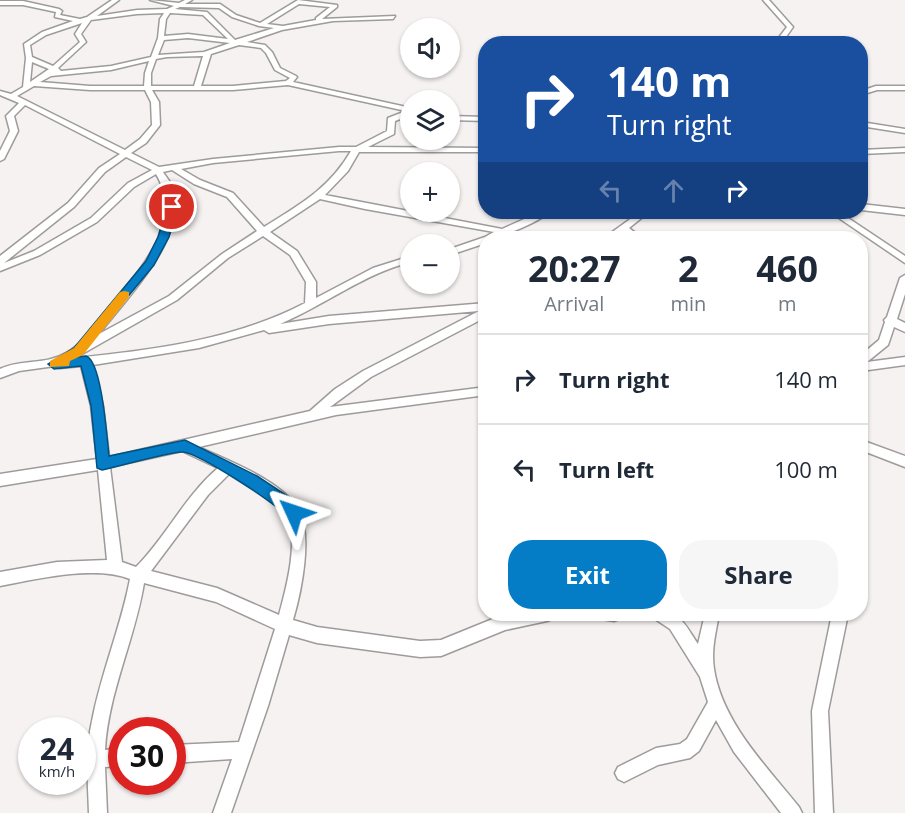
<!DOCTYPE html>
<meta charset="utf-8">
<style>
body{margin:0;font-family:"Open Sans",sans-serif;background:#f6f6f7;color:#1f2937;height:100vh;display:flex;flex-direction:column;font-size:22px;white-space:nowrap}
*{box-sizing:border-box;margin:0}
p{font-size:20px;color:#747a83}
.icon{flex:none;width:33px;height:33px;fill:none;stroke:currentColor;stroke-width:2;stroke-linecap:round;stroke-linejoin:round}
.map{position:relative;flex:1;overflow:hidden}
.drawer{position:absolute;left:478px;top:231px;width:390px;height:390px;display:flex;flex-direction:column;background:#fff;border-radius:24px;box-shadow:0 2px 4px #0004}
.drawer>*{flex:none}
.hud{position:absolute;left:478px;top:36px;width:390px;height:183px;border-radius:24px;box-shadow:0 2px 4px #0004;background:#1a4fa0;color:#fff;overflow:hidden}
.tools{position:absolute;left:400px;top:18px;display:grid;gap:12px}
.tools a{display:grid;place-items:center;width:60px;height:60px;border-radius:50%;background:#fff;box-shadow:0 2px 4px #0004;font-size:30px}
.speed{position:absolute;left:18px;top:717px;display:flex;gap:12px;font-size:30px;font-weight:700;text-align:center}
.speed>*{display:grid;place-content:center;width:78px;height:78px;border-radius:50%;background:#fff;box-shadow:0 2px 4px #0004;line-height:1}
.speed small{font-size:15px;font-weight:400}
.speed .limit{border:9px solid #d22;background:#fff;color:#111}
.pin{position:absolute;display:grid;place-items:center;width:51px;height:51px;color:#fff;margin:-26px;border:3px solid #fff;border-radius:50%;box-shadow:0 2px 6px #0007}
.me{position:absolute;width:66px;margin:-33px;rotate:312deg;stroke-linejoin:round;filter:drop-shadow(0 0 4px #0008)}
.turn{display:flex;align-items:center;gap:21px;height:126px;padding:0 30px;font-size:27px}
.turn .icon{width:78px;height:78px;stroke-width:2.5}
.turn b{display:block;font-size:42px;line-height:51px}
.lanes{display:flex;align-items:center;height:57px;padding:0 30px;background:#0003;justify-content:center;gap:30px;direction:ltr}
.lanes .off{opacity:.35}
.eta{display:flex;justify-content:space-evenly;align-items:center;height:102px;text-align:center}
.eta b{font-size:36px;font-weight:700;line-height:42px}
.button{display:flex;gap:12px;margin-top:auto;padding:12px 30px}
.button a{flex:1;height:69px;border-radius:24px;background:#047dc6;color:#fff;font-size:24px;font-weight:700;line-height:69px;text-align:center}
.button a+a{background:#f6f6f7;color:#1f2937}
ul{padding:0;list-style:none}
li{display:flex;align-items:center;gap:18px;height:90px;padding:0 30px;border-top:2px solid #e0e1e3}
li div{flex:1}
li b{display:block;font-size:22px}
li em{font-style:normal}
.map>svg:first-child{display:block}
</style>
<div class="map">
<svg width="905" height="813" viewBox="0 0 905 813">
<rect width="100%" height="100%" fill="#f5f2f1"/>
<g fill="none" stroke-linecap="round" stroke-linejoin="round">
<!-- minor casing -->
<g stroke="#9f9b9b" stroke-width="3">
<path id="minor" d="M112,0h7l-22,16 40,-6 30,-1 7,-3 -24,-6 29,3 6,-3h7l-7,4h35l16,11 24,8 38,-23 39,5v2l-15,12 73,-3 -2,3 -60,2 -51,9 -35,12 18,3 7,7 8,16 16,8 1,1 -4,5 118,26v7l-16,6 -1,13 -26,13 118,1v4h-127l-11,19 -23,24 177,34 38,-17h10c-12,10 -48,26 -64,26v5l-36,12v-6l35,-12 9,-5 -129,-23 -45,-10 -50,33 27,19 19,31v16l57,-30 38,-12v6c-48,12 -86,43 -131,62l49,-8 157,-13v14l-115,60 -41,30 156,-20v8l-150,20 -137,32c29,14 79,32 98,60 17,25 4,86 -4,113l24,7 103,14 21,-1 64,-26h50l-3,5 -5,2 -42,9 -64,26 -21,1 -103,-14 -28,-8 -21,71 -37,107h-18l19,-54 -60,4v-18l67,-3 36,-113 -59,-27 -72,-19c-9,56 -36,110 -39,167l17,-2v18l-17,1 2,46h-18c-1,-31 -4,-62 3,-92 9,-48 29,-94 38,-142 -35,-14 -93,0 -130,7v-14l57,-10 50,-2 -9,-90 -98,16v-12l97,-15 -6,-53 -10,-40 -21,2 -5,-2 -36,5 -19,7v-9c21,-10 46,-4 66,-16 18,-10 28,-28 41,-43 30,-37 79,-86 49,-136l-22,13 -37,35 -57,33 -40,16v-7h2h-2v-8l68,-53 31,-35 21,-14 -95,-49 -11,11 4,15 -14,28 -4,2v-10l10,-20 -4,-15 13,-13 -19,-8v-4l11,3 12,-7 3,-29 -2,-14 18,-12 31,-11 -18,-4 1,-5 -33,-7h-23v-4h23l36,8 3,2 -2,4 20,4 7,-2zM299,4l31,3 -14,11v2l-33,6 -16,-2zM180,7l39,1 13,9 27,9 15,2 -39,12 -28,-28 -32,-3zM164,13l-4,6 -2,19 -7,19 -40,9 -50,5 -3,-3 28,-26 -5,-8 10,-14 46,-6zM170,13l33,2 25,24 -40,-5 -24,2 2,-17zM82,23l-7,11 5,8 -27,24 -21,-9 -2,-12 16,-10zM188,38l42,5 -26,9 -46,3 6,-15zM239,45l22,3 5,5 9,17 15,8 -4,3 -53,5h-32l10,-32zM203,56l-9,30h-43v-13l5,-14 11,-2zM149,61l-4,12 -1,13h-54l-50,-4 11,-6 60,-6zM32,62l17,7 -19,13zM288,85l118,26 -18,7 -1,13 -31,16h-17l-126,12 -54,8 -28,-14 15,-10 14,-18 -1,-23 -7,-12h81zM34,86l56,4h55l6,12 1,23 -12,14 -15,11 -108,-54zM339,151h12c-22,38 -52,54 -87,76l-31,-34 -33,-13 -19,-11 32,-6zM126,157l26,13 -24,13 -37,35 -57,33 -30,12 70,-56 31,-35zM172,170l22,14 33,13 30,34 -35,23 -53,42 -70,38c27,-35 90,-98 74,-146 -2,-6 -7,-11 -10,-16zM263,236l27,19 16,27 -1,21c-71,37 -151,47 -230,55l102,-58 51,-42zM479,311l-116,60 -28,18 -25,22 -201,46 -6,-51 -10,-41 106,-17 65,-18 5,3 60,-9zM182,451l36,17c-33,28 -52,69 -82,99l-14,-5 -12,-95zM229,474c16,8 48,23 57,40 14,25 0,75 -7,101l-62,-27 -66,-17 57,-76z
M763,0h6l24,27 -12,17h-7l13,-17z
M876,86h29v4h-28l-16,5v-4z
M450,116l36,1v4l-36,-1z
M861,122l44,7v4l-44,-7z
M905,148v4l-44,2v-4z
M861,204l44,5v6l-44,-5z
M640,212h9l-20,16 13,10h-10l-9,-6 -10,6h-9z
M830,212h9l66,44v7z
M905,275v19l-8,25 8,4v9l-11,-5 -6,18 -21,17 38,-5v8l-44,6v-16l18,-15 6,-18 -1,-2 3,-3 13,-39z
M861,440l44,16v11l-44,-17z
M598,614h24l-3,5 -5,2 -13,-2z
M652,614c30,-3 31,8 46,30l7,-30h14c-3,18 -8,35 -5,55 8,53 53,98 85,138l3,6h-21l-47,-61 -18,-32 -17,31 -9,7 -32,7 -34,17 -6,-3 -3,-6 3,-6 38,-19 24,-4 7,-5 21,-37 -8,-25 -30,-48 -15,-10z
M832,614h16l-20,97 5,102h-18l-3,-102z"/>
</g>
<!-- minor -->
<use href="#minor" fill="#fff" fill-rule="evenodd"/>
</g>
<!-- route -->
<path fill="#047dc6" stroke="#035181" stroke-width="1.5" d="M168,204l9,3 -8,30 -15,28 -76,92 8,-1c16,5 21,83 23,100l76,-16 72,36 35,23 10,14 -3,5h-11c-10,-14 -88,-64 -105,-66 -11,-1 -66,15 -81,18l-5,-2 -6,-62 -10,-40 -27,3 -6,-5 26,-16 72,-87 12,-24z"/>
<!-- slow -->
<path fill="#f59e0b" d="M124,291l5,1v5l-46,58 -13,6 -1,5 -19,1v-6l24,-13 46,-56z"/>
</svg>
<div class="tools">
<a><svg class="icon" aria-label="sound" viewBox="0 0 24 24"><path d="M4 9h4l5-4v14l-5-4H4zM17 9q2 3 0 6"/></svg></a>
<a><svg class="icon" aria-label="layers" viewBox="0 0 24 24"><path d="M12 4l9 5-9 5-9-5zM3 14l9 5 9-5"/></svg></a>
<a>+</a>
<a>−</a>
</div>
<div class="speed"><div>24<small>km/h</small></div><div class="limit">30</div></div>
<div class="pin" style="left:172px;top:207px;background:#d93025"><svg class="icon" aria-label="arrive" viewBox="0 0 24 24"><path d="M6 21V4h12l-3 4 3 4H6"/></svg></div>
<svg class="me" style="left:294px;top:513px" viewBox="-20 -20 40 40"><path d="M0-17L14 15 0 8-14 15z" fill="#047dc6" stroke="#fff" stroke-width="4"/></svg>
<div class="hud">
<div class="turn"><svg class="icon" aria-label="right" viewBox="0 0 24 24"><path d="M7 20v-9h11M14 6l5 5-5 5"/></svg><div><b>140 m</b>Turn right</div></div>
<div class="lanes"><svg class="icon off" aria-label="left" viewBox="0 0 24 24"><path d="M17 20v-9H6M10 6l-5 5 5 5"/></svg><svg class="icon off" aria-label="ahead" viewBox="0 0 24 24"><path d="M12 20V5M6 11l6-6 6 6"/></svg><svg class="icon" aria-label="right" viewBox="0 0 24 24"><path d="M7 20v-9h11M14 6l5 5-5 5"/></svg></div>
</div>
<section class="drawer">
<div class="eta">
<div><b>20:27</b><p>Arrival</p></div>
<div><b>2</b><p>min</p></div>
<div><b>460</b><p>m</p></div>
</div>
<ul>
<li><svg class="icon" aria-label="right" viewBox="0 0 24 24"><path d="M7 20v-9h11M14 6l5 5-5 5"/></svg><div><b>Turn right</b></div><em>140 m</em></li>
<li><svg class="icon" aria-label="left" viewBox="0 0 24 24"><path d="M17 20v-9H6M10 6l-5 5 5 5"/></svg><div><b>Turn left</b></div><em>100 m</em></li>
</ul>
<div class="button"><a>Exit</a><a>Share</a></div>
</section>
</div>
